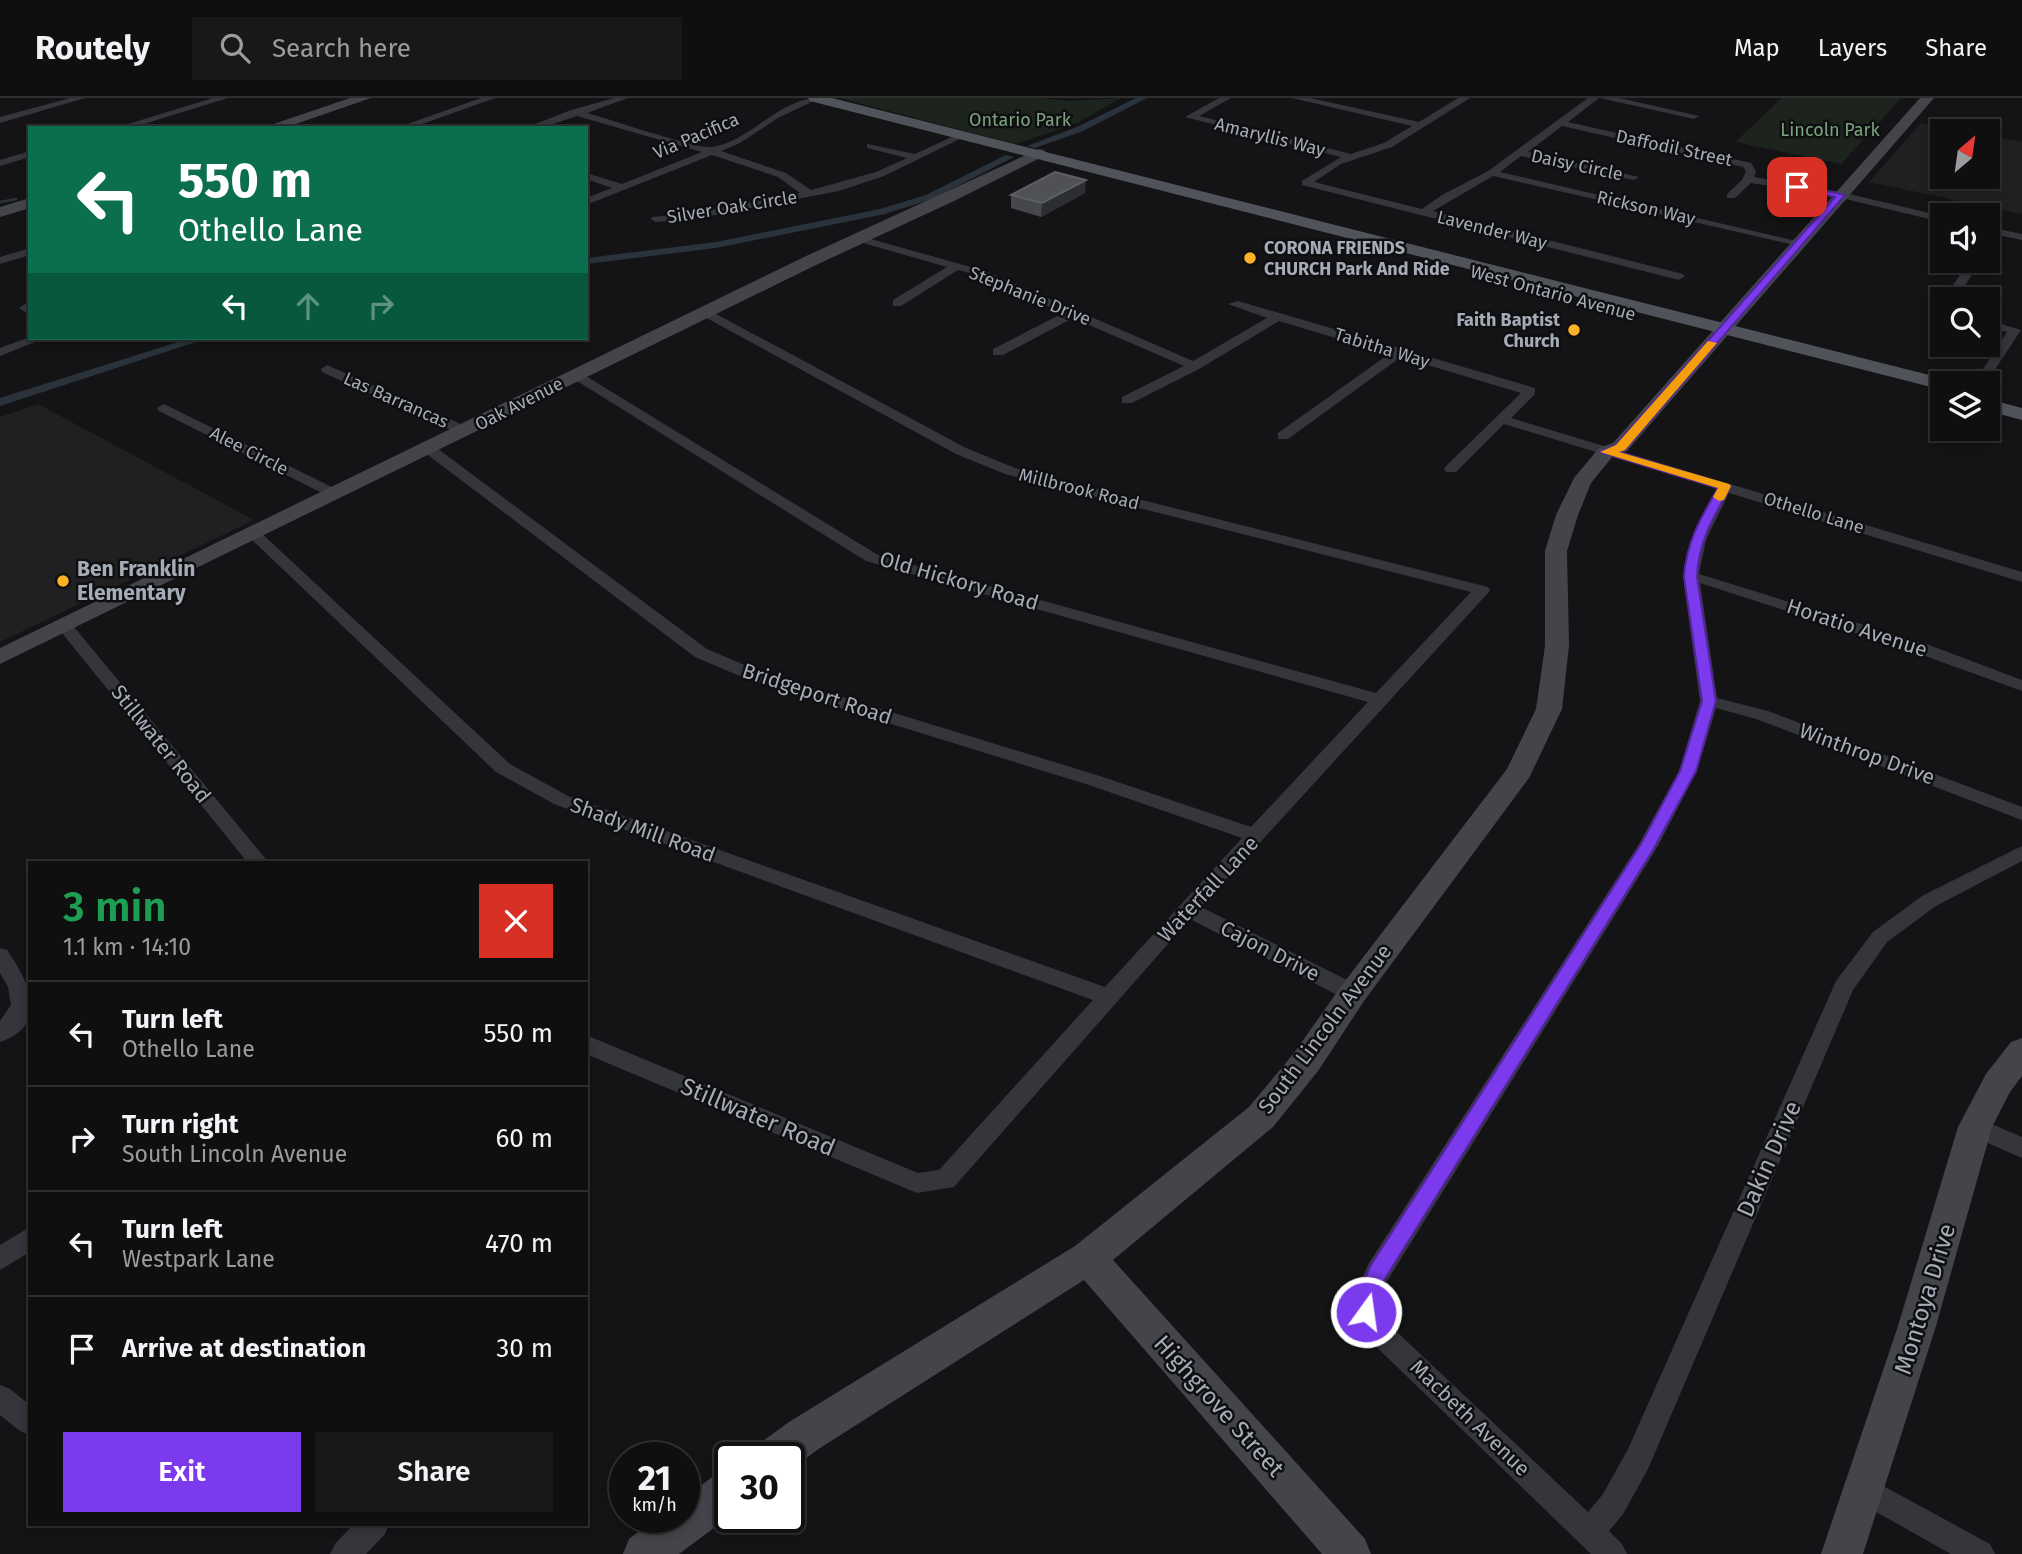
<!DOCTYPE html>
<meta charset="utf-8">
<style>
body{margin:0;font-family:"Fira Sans",sans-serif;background:#181819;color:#f1f3f6;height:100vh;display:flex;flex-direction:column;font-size:26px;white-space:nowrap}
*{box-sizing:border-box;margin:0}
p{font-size:23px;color:#9b9c9f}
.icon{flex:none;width:38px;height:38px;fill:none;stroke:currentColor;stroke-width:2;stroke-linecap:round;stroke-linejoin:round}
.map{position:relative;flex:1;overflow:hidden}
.panel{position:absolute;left:28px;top:763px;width:560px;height:665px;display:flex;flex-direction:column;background:#0f0f10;border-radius:0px;box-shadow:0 4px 10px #0003,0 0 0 2px #2f2f30}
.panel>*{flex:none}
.top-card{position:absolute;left:28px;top:28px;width:560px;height:214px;border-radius:0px;box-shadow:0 4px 10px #0003,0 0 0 2px #2f2f30;background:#0b6e4f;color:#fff;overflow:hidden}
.needle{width:46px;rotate:29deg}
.tools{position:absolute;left:1930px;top:21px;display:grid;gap:14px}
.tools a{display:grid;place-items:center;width:70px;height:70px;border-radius:0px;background:#0f0f10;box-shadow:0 4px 10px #0003,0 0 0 2px #2f2f30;font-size:35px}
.speed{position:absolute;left:609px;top:1344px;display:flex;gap:14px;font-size:35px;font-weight:700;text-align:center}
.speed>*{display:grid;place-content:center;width:91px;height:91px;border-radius:50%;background:#0f0f10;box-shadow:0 4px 10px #0003,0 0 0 2px #2f2f30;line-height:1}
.speed small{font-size:18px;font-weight:400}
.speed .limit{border:4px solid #111;border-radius:10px;background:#fff;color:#111}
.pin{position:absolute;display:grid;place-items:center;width:60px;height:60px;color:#fff;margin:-30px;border-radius:14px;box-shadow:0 4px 10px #0006}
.me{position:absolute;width:77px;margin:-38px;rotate:14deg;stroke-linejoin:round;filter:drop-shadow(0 0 5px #0008)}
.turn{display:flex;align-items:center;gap:24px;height:147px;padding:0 35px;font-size:32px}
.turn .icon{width:91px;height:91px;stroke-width:2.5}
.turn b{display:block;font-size:49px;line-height:60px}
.lanes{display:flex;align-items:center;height:66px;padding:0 35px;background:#0003;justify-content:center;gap:35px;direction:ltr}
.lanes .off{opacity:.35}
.round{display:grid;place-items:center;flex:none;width:74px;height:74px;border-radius:0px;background:#181819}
.headline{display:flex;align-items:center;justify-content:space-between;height:119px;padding:0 35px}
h1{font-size:42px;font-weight:600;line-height:52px;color:#1e9e55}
.primary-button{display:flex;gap:14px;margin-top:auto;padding:14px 35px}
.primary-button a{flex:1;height:80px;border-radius:0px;background:#7c3aed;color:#fff;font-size:28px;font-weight:600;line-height:80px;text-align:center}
.primary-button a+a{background:#181819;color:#f1f3f6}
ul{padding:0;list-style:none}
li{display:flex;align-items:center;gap:21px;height:105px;padding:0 35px;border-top:2px solid #2f2f30}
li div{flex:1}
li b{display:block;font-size:26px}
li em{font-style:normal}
header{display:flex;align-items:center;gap:42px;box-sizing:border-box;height:98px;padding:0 35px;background:#0f0f10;border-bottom:2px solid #2f2f30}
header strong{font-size:33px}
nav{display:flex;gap:38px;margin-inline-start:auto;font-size:24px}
.search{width:490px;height:63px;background:#181819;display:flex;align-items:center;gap:18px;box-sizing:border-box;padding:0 24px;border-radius:0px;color:#9b9c9f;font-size:26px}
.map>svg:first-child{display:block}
</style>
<header>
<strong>Routely</strong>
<div class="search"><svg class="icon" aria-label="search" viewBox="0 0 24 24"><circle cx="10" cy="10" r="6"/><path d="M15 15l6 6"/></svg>Search here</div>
<nav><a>Map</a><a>Layers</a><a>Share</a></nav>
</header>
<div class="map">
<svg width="2022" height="1456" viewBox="0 0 2022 1456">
<rect width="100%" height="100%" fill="#141416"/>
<!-- built -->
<path fill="#202023" d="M1921,25l43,8h-22v46h46v-41l34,6v72l-153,-32z
M38,306l216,116 -254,122v-225z"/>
<!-- green -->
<path fill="#1c241d" d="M839,0h200l31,3 51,-3 -44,25 -61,21z
M1782,0h119l-60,66 -106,-22z"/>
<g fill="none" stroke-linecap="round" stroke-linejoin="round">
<!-- stream -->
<path stroke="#2a333b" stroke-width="2.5" d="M0,104l16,-3"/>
<!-- canal -->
<path fill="#2a333b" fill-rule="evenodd" d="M1136,0h11l-64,33 -48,17 -8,-2 50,-19z
M1006,57l8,2 -82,42 -47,15 -169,34 -130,16v-6l130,-16 164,-33 46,-14z
M191,240h17l-208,68v-8z"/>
<!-- street -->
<path fill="#35363b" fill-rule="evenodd" d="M70,0h15l-85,25v-6z
M213,0h15l-97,30h-16z
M481,0h14l-84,30h-15z
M614,0h14l-41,15c19,5 113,37 125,34 40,-6 66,-49 108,-49l-42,20 -38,25 -19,8 65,22 25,17 65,-18 31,-14 -40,-10v-4l48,10 43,-20 8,2 -82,40 -45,15 -145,28 -38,3 -5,-3 1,-2 42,-4 106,-20 -22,-16 -66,-22 -126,50v-7l26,-10 -26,-9v-6l36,11 80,-32 -125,-36 -36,12h-16l46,-18z
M1219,0h12l-32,18 152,38 33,-11 28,-17 -120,-28h18l109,24 39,-24h12l-78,49 -51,17 -27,18 108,27 20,-14 46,-24 100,-73h11l-31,24 183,41 5,8 -2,6 87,15 101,24v6l-101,-24 -90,-15 -16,15h-8v-4l15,-14 4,-9 -3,-4 -181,-41 -34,26 111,25 -5,3 -113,-24 -21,16 305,71 -6,3 -306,-70 -60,35 250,63 2,2 -6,4 -377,-95v-4l39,-24 -156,-40z
M1600,0h19l80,18 -5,3z
M30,53v6l-30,9v-6z
M1988,129l34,7v6l-34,-7z
M860,138l125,35 208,90 74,-43 -39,-14 10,-3 297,87v6l-24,24 511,154v10l-293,-89 -23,47 -7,34 230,71 93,35v11l-105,-38 -217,-70 17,115 51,13 254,96v13l-266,-101 -40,-11 -19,63 -39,75 -274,440 -4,19 2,13 206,194 15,-18 25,-45 208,-468 37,-49 49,-36 100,-50v15l-86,45 -49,36 -34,48 -205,479 -25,45 -14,17 13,13 5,10h-36l-227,-219c-14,-31 -9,-43 5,-72l270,-419 40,-73 21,-70 -17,-124c3,-33 18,-59 34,-88l-213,-65 -48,48h-10l-2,-3 2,-3 75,-73 -120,-36 -113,82h-10v-6l111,-79 -110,-33 -80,48 -67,34h-10v-6l62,-31 -111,-48 -70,37h-10v-6l70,-36 -86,-38 -19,-5 -57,36h-8v-6l54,-33 -91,-26v-4z
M30,150v7l-30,9v-7z
M1969,163h12l-25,38h-12z
M25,206l5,2v9l-11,-7z
M705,210l261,140 49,20 473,119 2,3 -2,3 -287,314 160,80 3,6 -3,6 -8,2 -8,-2 -155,-80 -236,268 -37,6 -331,-139v-19l332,138 21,-3 154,-170 -539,-196 -58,-32 -247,-235 -3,-3 3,-3h10l251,233 58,32 537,191 137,-149 -153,-53 -340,-105 -54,-23 -271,-205v-6h10l273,203 54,23 342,105 148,50 117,-125 -502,-141 -297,-185 2,-3h10l297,182 498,138 95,-101 -466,-118 -49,-20 -255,-139v-6z
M1988,222l33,10 -35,53h-12l33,-51 -19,-4z
M30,239l15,1 -45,18v-8z
M327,267l143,63 2,3 -7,4 -5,-1 -138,-62 -1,-3z
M164,306l176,87 2,3 -2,3h-10l-171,-86 -2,-3z
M64,522l6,2 199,241h-21l-190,-235 -2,-3z
M0,850l7,2c21,30 44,75 -7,92v-21l11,-16 -3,-18 -8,-14z
M1975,1019l47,20v21l-55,-24 -4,-7 4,-7z
M30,1129v25l-30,18v-25z
M0,1287l10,4 20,16v30l-10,-4 -20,-16z
M1865,1378l125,68 5,10h-44l-96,-54 -4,-10 4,-10z
M354,1426h35l-4,10 -19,20h-36l5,-10z"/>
<!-- secondary -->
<path fill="#43454b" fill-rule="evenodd" d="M350,0h21l-87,30h-22z
M1920,0h14l-307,353 -14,5 -22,27 -13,32 -11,36 2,95 -7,63 -33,69 -165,223 -46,70 -45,56 -160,133 252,279 6,15h-49l-238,-274 -267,170 -28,21v-13h-36l6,-14 30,-22 286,-176 174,-139 45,-54 48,-68 165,-216 29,-60 9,-63v-95l11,-36 18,-37 25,-30 14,-5z
M1039,51l5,1 2,3 -2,3 -92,46 -136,63 -816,399v-16l804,-391z
M30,100v10l-30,9v-10z
M2022,940v38l-12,16 -18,35 -56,199 -73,228h-42l77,-228 60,-199 28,-53 25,-32z
M730,1371v47l-51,38h-56l6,-15 29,-22h26v-19l31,-23z"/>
<!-- primary -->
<path fill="#51535a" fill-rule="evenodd" d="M808,0h24l1117,282 3,3h-10v7l-7,-2 -1125,-287z
M1988,301l34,9v12l-34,-9z"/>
</g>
<!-- wall -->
<path fill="#45474b" d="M1085,95l-44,24 -30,-9v-13z"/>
<!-- shaded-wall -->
<path fill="#2d2e31" d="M1086,82l-1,13 -44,24 1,-14z"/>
<!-- building -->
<path fill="#505157" stroke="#5d5f66" stroke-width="2" d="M1055,74l31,8 -44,23 -31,-8z"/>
<!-- route -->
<path fill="#7c3aed" stroke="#51269a" stroke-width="2" d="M1797,86l48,11 -220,255 -6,2 112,34c-17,30 -33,56 -34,91l19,124 -20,70 -43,79 -267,427 -9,22 -3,20 -8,3 -8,-3 -3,-20 16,-34 270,-421 39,-73 22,-70 -18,-124c2,-34 17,-60 34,-89l-118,-36 16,-7 219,-248 -41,-8z"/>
<!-- slow -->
<path fill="#f59e0b" d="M1708,243l9,2 -92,107 -6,2 110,32 2,2 -7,14 -5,1 -6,-4 5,-9 -118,-36 16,-7z"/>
<!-- markers -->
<g fill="#fcb226" stroke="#0f0f11" stroke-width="2.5">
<circle cx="1250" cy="160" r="7"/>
<circle cx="1574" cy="232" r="7"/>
<circle cx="63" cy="483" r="7"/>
</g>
<g text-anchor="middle" stroke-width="5" stroke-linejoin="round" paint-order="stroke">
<!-- far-park labels -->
<g font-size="18" fill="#7ba37d" stroke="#0f0f11">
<text x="1020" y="28">Ontario Park</text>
<text x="1830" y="38">Lincoln Park</text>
</g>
<!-- far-street labels -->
<g font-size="18" fill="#a5abb7" stroke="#0f0f11">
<text transform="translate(696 38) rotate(-23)" y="6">Via Pacifica</text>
<text transform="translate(1270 39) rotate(14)" y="6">Amaryllis Way</text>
<text transform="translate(1674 50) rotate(12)" y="6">Daffodil Street</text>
<text transform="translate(1577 67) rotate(12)" y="6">Daisy Circle</text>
<text transform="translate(732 109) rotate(-9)" y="6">Silver Oak Circle</text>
<text transform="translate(1646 110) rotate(13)" y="6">Rickson Way</text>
<text transform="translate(1492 132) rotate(14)" y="6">Lavender Way</text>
<text transform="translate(1553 195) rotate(15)" y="6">West Ontario Avenue</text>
<text transform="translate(1030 198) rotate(22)" y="6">Stephanie Drive</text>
<text transform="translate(1382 250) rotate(17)" y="6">Tabitha Way</text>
<text transform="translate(396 302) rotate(24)" y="6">Las Barrancas</text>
<text transform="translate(519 306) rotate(-27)" y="6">Oak Avenue</text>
<text transform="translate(249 353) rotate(27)" y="6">Alee Circle</text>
<text transform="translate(1079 391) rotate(14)" y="6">Millbrook Road</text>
<text transform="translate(1814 415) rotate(17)" y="6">Othello Lane</text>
</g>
<!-- far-poi labels -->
<g font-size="18" font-weight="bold" fill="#a5abb7" stroke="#0f0f11" text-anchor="start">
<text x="1264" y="156">CORONA FRIENDS<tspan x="1264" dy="21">CHURCH Park And Ride</tspan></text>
<text x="1560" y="228" text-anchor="end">Faith Baptist<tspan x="1560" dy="21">Church</tspan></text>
</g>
<!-- poi labels -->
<g font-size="21" font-weight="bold" fill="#a5abb7" stroke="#0f0f11" text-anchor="start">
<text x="77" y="478">Ben Franklin<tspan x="77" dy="24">Elementary</tspan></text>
</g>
<!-- street labels -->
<g font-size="21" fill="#a5abb7" stroke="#0f0f11">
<text transform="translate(959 483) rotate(16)" y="7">Old Hickory Road</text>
<text transform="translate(1857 530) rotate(18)" y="7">Horatio Avenue</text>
<text transform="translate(817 596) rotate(18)" y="7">Bridgeport Road</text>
<text transform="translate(161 646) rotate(51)" y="7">Stillwater Road</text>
<text transform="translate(1867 656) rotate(20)" y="7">Winthrop Drive</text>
<text transform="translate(643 732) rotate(20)" y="7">Shady Mill Road</text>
<text transform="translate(1208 791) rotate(-47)" y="7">Waterfall Lane</text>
<text transform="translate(1270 853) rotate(27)" y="7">Cajon Drive</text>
<text transform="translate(1325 931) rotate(-53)" y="7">South Lincoln Avenue</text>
<text transform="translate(1470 1320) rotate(44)" y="7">Macbeth Avenue</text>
</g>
<!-- near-street labels -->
<g font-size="24" fill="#a5abb7" stroke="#0f0f11">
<text transform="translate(758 1019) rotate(23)" y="8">Stillwater Road</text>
<text transform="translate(1769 1061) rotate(-66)" y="8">Dakin Drive</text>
<text transform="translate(1925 1201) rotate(-73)" y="8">Montoya Drive</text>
<text transform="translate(1219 1308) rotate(48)" y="8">Highgrove Street</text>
</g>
</g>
</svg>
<div class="tools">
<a><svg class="needle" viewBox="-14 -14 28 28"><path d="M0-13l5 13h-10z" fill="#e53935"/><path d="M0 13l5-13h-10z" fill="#9b9c9f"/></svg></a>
<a><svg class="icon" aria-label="sound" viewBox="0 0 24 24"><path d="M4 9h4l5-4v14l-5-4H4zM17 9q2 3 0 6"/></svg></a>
<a><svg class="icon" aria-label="search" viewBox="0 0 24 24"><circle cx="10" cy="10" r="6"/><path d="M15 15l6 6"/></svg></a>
<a><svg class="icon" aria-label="layers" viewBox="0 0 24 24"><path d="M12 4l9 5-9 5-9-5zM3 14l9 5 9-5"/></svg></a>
</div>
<div class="speed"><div>21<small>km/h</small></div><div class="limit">30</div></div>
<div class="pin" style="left:1797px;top:89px;background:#d93025"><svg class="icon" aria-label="arrive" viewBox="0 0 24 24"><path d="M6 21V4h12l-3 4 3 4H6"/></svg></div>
<svg class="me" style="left:1366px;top:1214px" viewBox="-20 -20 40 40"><circle r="17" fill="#7c3aed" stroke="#fff" stroke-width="3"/><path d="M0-11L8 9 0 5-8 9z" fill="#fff"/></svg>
<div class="top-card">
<div class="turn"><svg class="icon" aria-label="left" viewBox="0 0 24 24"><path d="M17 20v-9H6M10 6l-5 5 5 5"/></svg><div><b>550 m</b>Othello Lane</div></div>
<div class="lanes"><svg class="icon" aria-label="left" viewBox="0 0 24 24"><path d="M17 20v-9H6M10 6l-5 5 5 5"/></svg><svg class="icon off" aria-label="ahead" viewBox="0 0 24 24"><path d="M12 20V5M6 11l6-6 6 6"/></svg><svg class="icon off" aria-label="right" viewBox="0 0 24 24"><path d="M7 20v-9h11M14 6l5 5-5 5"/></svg></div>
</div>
<section class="panel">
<div class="headline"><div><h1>3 min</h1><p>1.1 km · 14:10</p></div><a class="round" style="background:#d93025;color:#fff"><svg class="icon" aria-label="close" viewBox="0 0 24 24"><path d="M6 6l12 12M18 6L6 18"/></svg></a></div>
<ul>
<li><svg class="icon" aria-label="left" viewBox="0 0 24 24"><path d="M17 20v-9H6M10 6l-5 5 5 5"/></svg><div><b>Turn left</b><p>Othello Lane</p></div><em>550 m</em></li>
<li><svg class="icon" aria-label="right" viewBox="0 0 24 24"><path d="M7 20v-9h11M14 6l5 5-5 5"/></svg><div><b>Turn right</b><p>South Lincoln Avenue</p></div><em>60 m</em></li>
<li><svg class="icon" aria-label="left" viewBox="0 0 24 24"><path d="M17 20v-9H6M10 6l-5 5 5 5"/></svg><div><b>Turn left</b><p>Westpark Lane</p></div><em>470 m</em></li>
<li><svg class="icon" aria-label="arrive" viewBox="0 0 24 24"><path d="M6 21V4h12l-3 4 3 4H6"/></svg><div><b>Arrive at destination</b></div><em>30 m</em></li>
</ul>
<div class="primary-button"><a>Exit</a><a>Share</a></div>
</section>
</div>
